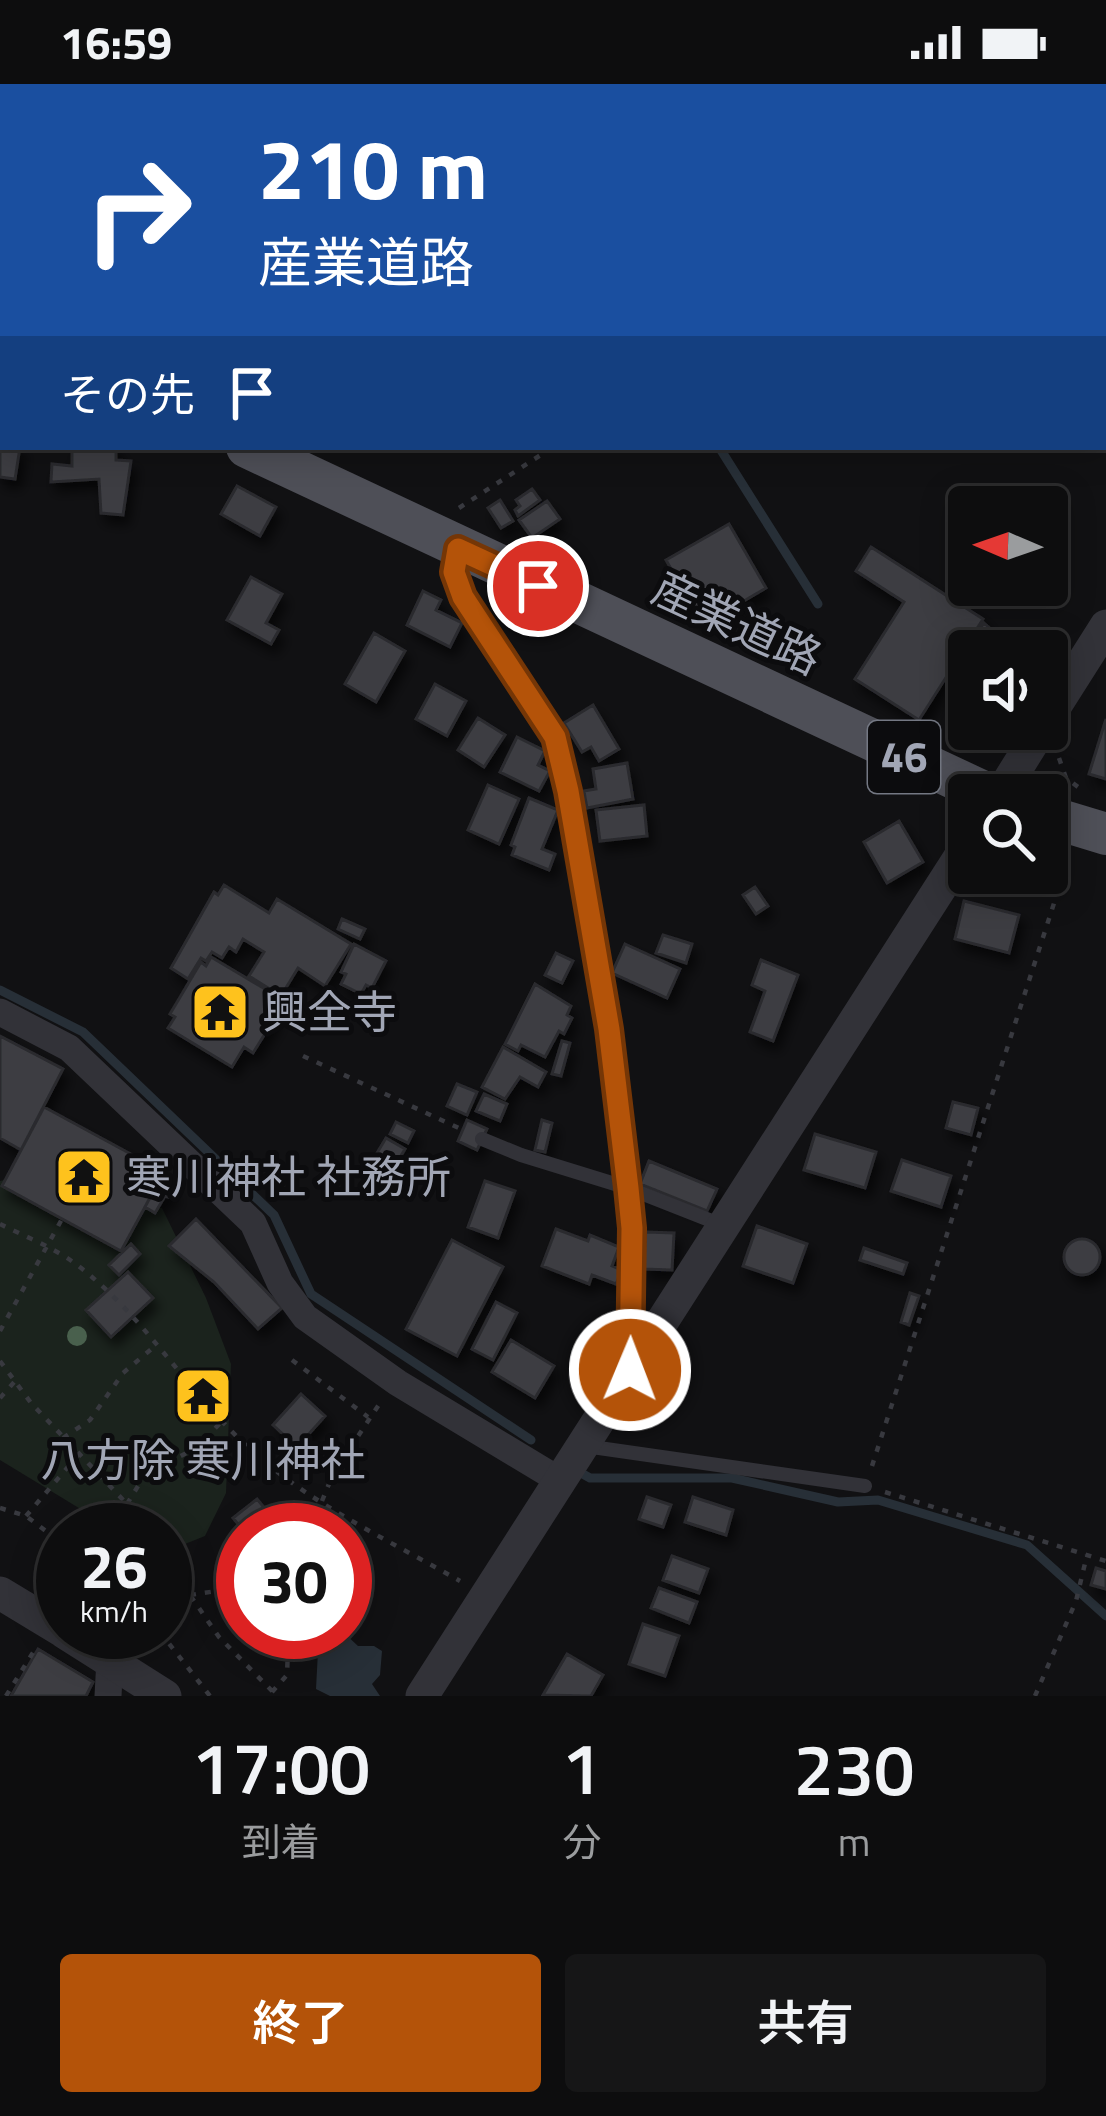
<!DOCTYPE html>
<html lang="ja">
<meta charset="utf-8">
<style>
body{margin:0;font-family:"Titillium Web","Noto Sans JP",sans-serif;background:#161617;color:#f1f3f6;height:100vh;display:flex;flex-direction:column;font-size:45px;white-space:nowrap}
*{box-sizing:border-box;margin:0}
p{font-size:39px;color:#9a9c9e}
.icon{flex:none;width:66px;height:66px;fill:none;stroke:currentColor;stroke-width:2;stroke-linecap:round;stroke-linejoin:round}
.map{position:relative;height:1612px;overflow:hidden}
.details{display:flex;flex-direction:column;background:#0d0d0e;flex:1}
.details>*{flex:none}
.guide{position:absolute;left:0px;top:0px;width:1107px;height:366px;box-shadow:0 6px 30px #0003,0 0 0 3px #2d2d2e;background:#1a4fa0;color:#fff;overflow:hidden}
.needle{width:78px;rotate:272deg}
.controls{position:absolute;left:948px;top:402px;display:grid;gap:24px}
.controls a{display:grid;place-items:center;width:120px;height:120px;border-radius:12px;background:#0d0d0e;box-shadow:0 6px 30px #0003,0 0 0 3px #2d2d2e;font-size:60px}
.speed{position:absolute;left:36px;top:1419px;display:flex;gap:24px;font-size:60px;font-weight:700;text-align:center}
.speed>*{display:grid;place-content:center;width:156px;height:156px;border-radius:50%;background:#0d0d0e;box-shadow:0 6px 30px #0003,0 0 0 3px #2d2d2e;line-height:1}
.speed small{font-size:30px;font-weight:400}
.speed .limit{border:18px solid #d22;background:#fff;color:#111}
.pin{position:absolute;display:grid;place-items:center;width:102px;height:102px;color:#fff;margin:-51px;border:6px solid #fff;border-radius:50%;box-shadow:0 3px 12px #0007}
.me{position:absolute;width:132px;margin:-66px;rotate:1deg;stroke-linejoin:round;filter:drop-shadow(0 0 9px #0008)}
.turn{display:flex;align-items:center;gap:42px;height:252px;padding:0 60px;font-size:54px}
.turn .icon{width:156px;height:156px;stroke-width:2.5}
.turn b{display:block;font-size:84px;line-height:102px}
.then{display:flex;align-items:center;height:114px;padding:0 60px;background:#0003;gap:24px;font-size:45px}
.eta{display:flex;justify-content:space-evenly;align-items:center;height:204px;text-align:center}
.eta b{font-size:72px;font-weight:600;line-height:84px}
.primary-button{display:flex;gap:24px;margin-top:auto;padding:24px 60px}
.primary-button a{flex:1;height:138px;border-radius:12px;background:#b45309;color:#fff;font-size:48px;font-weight:600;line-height:138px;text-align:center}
.primary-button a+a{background:#161617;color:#f1f3f6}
.status{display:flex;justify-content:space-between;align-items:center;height:84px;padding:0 60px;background:#0d0d0e;direction:ltr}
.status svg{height:33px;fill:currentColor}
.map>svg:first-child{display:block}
</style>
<div class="status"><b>16:59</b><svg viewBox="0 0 49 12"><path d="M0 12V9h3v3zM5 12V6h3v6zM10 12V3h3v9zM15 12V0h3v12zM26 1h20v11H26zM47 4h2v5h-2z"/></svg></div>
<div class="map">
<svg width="1106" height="1612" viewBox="0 0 1106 1612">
<defs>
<filter id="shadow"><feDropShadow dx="5" dy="9" stdDeviation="6" flood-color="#0009"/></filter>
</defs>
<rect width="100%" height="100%" fill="#111113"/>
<!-- green -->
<path fill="#1b231d" d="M35,1089l64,13 63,22 44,90 25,66 -5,129 -21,43 -40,16v-22h-50l-115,-70v-279z"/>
<!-- water -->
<path fill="#272f37" d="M319,1548h24l15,14h16l8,5 -2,24 -8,9 8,12h-50l-14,-7z"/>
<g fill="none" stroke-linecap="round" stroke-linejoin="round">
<!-- stream -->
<path stroke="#272f37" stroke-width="9" d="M490,0l2,3
M0,154l3,1
M719,363l99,157
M0,906l83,42 191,183 37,79 220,146
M581,1389l9,5h142l106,24 40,-2 149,45 79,71"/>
</g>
<!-- building -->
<path fill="#3d3e43" stroke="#2b2b2f" stroke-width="3" filter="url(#shadow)" d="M0,360l20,3 -5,32 -15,-2z
M72,363h44v13l15,1 -8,54 -22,-2 -2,-34 -48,3 1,-18 20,2z
M237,402l39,21 -16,29 -39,-22z
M532,405l8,11 -22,16 -3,-6 5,-4 -4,-6z
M500,416l13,21 -12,7 -13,-20z
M547,417l13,18 -28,19 -13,-18z
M729,440l37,64 -63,37 -37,-65z
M871,463l112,72 -64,101 -64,-41 49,-77 -48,-31z
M251,493l31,17 -16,29 13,7 -8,14 -44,-24z
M423,507l18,9 -5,10 26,13 -12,24 -43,-22z
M984,539l17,15 -6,8 -18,-14z
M374,549l31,18 -29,51 -31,-18z
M435,600l31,17 -19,35 -31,-17z
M593,621l26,44 -20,12 -8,-14 -9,5 -18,-29z
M478,634l27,17 -21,32 -26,-17z
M1106,635v60l-17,-5z
M517,653l28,14 -7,14 12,6 -11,20 -39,-19z
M627,679l6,36 -46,9 -3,-17 12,-2 -3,-20z
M488,701l31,14 -20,45 -31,-14z
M529,714l29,12 -16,39 13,5 -6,16 -37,-15 3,-8 -4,-2z
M644,721l3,31 -47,5 -4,-31z
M899,737l24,41 -36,21 -23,-41z
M224,801l45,28 8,-14 74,45 -26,42 -27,-18 -17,28 -32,-20 15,-24 -21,-13 -7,13 -7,-5 -7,11 -10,-6 -6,9 -5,-3 -13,21 -17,-11 43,-76 4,3z
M755,803l13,19 -12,8 -13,-19z
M964,817l55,14 -10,38 -54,-14z
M342,835l23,10 -5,10 -22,-10z
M663,851l29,9 -6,19 -30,-10z
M354,860l32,17 -14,27 -6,-3 -5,9 -20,-10 5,-10 -5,-2z
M625,860l55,25 -13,29 -55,-25z
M556,869l17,8 -11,22 -17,-8z
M211,873l64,38 -9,15 10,6 -23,37 -9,-6 -12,20 -64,-39 7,-11 -5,-3 31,-52 5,4z
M761,876l37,15 -25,66 -23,-9 15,-41 -13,-6z
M535,900l36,22 -4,9 5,3 -8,16 -5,-3 -14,26 -24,-12 -3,6 -13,-7z
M0,952l63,33 -42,81 -21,-12z
M562,957l8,2 -9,33 -9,-2z
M503,963l43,25 -8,15 -18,-10 -15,22 -23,-12z
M457,1000l20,8 -10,23 -20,-9z
M484,1010l23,10 -7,17 -24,-10z
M953,1018l25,6 -7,27 -25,-7z
M44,1023l120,65 -43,79 -119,-65z
M467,1036l20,9 -10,21 -19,-9z
M542,1036l10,3 -7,29 -10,-2z
M396,1038l18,9 -6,12 -18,-9z
M815,1050l61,18 -11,36 -61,-18z
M386,1054l19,11 -21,35 -19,-11z
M902,1076l49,16 -10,31 -50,-16z
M649,1077l68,28 -10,22 -67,-27z
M485,1097l30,10 -17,47 -30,-11z
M158,1098l16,9 -3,7 -6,-2 -10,17 -10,-6z
M196,1135l86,89 -24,21 -44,-47 -45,-36z
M757,1142l50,18 -14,39 -50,-17z
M556,1145l32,12 2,-6 29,12 -7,19 10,4 -6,14 -24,-9 -3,9 -47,-18z
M645,1148l29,1 -2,37 -28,-1z
M1064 1173a18 18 0 1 1 36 0a18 18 0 1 1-36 0Z
M452,1156l51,27 -46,89 -51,-27z
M131,1160l9,10 -21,21 -10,-10z
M864,1164l43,15 -4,11 -43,-14z
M128,1188l25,26 -42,39 -25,-27z
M910,1209l9,3 -10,29 -8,-3z
M496,1218l21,11 -24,47 -21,-11z
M511,1256l43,26 -19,32 -43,-26z
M301,1310l24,22 -28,31 -24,-22z
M647,1413l24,8 -8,22 -24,-8z
M693,1413l40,13 -7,25 -41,-13z
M257,1415l15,18 -14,13h-15l-10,-12z
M672,1472l36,13 -9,24 -36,-13z
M1096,1484l10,3v18l-15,-4z
M659,1504l38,14 -8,21 -38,-15z
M643,1540l36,12 -14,40 -36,-12z
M38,1565l55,33 -7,14h-75z
M567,1570l36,21 -12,21 -48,-1z"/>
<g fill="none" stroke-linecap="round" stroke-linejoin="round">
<!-- path -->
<path stroke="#38393f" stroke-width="4.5" stroke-dasharray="6 9" stroke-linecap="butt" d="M227,3l5,-3
M874,3l2,-3
M0,174l3,2
M0,219l3,-8
M459,424l94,-61
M1059,674l7,20 12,9
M303,972l160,74
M0,1140c24,12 52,23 73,38 70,51 113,129 177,187 60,55 140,92 210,132
M0,1247l62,-112
M292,1276l76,57
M0,1277l31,42 96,101 18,26
M0,1314l17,-19
M63,1354l27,-18 33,-47 32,-27
M872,1382l196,-606
M885,1408l221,69
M322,1417l11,-27 47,-71
M127,1420l19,-31 51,-25 25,-27
M0,1424l26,8 37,28
M26,1432l53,-62
M279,1437l1,9
M165,1475l54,78 58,59
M345,1492l15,32 -10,13 -5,-1
M190,1511l53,-8
M160,1548l50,64
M272,1608l15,-17 1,-27 31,-16
M6,1612l28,-45
M1035,1612l41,-95 11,-46"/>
<!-- service -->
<path stroke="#323238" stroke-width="14" d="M482,1055l39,16 107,33 94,37
M585,1362l280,40"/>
<!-- minor -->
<path stroke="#323238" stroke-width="27" d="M458,465l-4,23 9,25 92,140 13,54 41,238 19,159 4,40 -2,142
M0,928l69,36 184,175 27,60 25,34 93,66 161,97
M108,1612l2,-37"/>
<!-- tertiary -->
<path stroke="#323238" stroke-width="33" d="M1047,635l59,-93
M1000,711l41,-66
M0,1509l63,38
M64,1548l101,64
M422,1612l547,-853"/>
<!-- primary -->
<path stroke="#4e4f57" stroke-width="42" d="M0,266l3,1
M247,363l743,348
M1047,732l59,18"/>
</g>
<!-- trees -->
<circle fill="#49604d" cx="77" cy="1252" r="10"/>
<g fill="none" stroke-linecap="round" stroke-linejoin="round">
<!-- route casing -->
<g stroke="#753606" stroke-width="30">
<path id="route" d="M538,502l-80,-37 -4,23 9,25 92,140 13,54 41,238 19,159 4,40 -2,142"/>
</g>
<!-- route -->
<use href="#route" stroke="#b45309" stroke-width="21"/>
</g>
<!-- icons -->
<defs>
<g id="temple-square" transform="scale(3)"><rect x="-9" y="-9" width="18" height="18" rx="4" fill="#fec21d" stroke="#0c0c0e"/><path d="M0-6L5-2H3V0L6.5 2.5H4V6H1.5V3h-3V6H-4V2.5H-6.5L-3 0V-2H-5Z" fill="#111"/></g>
</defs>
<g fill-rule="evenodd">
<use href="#temple-square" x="220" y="928"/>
<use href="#temple-square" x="84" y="1093"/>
<use href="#temple-square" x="203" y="1312"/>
</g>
<g text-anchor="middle" stroke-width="10" stroke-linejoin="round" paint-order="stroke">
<!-- shield labels -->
<rect fill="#0c0c0e" stroke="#747883" stroke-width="3" x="868" y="637" width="72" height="72" rx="9"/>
<g font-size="42" font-weight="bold" fill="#a1a6b5">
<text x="904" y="688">46</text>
</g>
<!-- street labels -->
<g font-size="45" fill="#a1a6b5" stroke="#0c0c0e">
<text transform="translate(737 539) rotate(25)" y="16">産業道路</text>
</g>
<!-- poi labels -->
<g font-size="45" fill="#a1a6b5" stroke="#0c0c0e" text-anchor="start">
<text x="262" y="944">興全寺</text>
<text x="126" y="1109">寒川神社 社務所</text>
<text x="203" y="1392" text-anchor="middle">八方除 寒川神社</text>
</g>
</g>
</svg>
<div class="controls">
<a><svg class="needle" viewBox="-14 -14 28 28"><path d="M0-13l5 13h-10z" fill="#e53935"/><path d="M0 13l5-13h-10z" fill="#9a9c9e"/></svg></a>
<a><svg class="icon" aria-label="sound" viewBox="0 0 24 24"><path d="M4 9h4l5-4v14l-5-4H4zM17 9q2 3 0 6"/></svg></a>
<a><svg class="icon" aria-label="search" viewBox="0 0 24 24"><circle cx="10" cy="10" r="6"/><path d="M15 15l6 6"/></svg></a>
</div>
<div class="speed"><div>26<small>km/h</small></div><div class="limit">30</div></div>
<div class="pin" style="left:538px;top:502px;background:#d93025"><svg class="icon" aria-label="arrive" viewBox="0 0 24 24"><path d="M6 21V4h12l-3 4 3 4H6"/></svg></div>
<svg class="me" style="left:630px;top:1286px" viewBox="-20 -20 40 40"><circle r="17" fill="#b45309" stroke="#fff" stroke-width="3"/><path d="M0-11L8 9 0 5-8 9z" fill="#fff"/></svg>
<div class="guide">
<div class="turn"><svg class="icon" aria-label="right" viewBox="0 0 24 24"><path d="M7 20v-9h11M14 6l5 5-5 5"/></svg><div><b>210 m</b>産業道路</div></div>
<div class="then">その先<svg class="icon" aria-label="arrive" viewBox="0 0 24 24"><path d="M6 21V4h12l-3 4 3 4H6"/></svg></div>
</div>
</div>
<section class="details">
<div class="eta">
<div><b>17:00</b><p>到着</p></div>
<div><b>1</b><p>分</p></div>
<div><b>230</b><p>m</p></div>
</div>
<div class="primary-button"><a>終了</a><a>共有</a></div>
</section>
